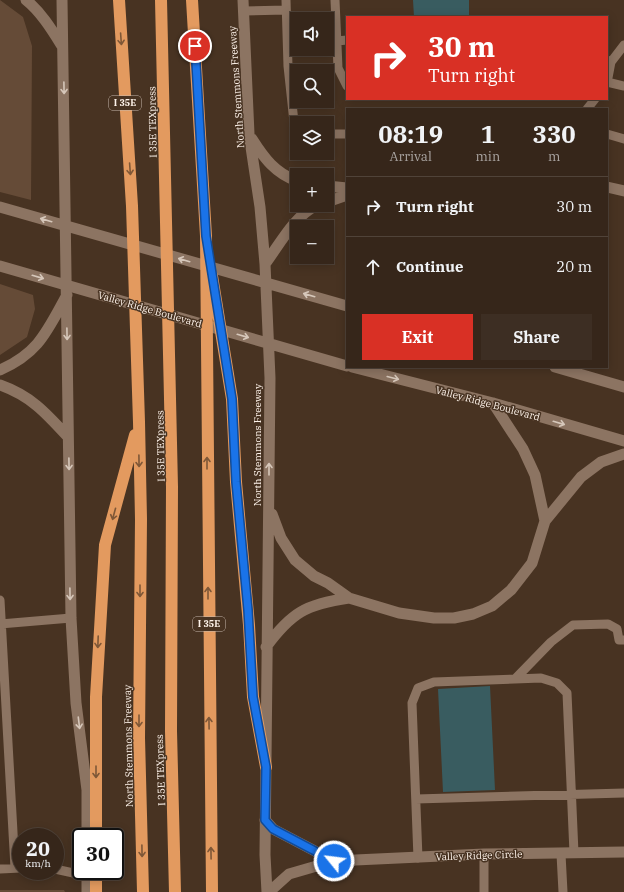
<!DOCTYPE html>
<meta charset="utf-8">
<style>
body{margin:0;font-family:"IBM Plex Serif",serif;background:#3d2e23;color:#f1f3f6;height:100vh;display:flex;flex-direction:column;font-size:15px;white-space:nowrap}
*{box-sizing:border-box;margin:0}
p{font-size:13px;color:#aaa5a2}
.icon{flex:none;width:22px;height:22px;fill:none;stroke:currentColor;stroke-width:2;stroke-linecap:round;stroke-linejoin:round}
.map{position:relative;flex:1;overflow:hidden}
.panel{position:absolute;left:346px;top:108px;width:262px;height:260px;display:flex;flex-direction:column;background:#36261a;border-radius:0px;box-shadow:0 2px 10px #0003,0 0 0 1px #504339}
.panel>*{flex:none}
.guide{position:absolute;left:346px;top:16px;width:262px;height:84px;border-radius:0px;box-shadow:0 2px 10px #0003,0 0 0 1px #504339;background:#d93025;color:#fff;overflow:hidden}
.controls{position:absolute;left:290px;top:12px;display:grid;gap:8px}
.controls a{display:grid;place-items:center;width:44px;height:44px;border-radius:0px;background:#36261a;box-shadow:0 2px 10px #0003,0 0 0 1px #504339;font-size:20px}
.speed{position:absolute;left:12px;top:828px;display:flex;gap:8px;font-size:20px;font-weight:700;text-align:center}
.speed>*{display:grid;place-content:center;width:52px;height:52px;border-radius:50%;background:#36261a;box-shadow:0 2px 10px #0003,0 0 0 1px #504339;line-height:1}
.speed small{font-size:10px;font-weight:400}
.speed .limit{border:2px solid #111;border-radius:6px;background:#fff;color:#111}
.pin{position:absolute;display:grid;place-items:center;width:34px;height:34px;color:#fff;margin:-17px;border:2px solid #fff;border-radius:50%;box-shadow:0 1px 4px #0007}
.me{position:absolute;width:44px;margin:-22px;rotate:299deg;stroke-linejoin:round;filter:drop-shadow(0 0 3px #0008)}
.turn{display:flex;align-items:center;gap:14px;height:84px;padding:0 16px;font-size:18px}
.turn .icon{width:52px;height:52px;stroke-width:2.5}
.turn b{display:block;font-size:28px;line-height:34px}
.eta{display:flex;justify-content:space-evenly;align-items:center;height:68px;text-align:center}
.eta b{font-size:24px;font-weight:700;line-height:28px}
.primary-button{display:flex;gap:8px;margin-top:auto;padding:8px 16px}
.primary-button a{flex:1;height:46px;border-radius:0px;background:#d93025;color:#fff;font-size:16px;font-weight:700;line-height:46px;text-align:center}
.primary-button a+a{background:#3d2e23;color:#f1f3f6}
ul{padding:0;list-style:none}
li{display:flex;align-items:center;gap:12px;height:60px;padding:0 16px;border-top:1px solid #504339}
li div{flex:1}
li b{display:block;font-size:15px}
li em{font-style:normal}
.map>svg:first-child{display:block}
</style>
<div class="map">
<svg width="624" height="892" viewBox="0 0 624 892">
<rect width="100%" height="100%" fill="#483322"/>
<!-- green -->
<path fill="#654b37" d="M0,0l23,17 9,29 -1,154 -31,-8z
M0,284l33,11 2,14 -8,28 -27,18z
M0,890h64l1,2h-65z"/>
<!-- building -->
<path fill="#395c60" d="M413,0h56v17h-55z
M490,686l5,104 -52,2 -5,-103z"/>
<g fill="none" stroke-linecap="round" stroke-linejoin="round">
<!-- service -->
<path stroke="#8c7462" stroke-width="9" d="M286,0l2,66 6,56 3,2
M335,0l3,68 9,18
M243,11l43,-1
M337,41l10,-1
M607,60l4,2 -4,21
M611,62l13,-17
M607,82l17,4
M587,109l8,-10
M327,134h20
M607,134l17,5
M0,600l15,268
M0,624l71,-6
M515,679l36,-37 22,-17 35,-1 9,5 2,11h5
M416,799l208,-6
M484,854v38
M561,854l2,38
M418,858l-6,-155 6,-15 16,-6 107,-4 16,5 10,10 7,160
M0,869l21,-1
M55,869l32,7"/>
<!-- minor -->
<path stroke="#8c7462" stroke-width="11" d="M265,820l8,9 61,32
M269,892l20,-18 45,-13 150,-7 140,-2"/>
<!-- secondary -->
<path stroke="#8c7462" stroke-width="11" d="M26,0c15,12 26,30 36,46
M62,0l9,618 5,85 11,87v47
M243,0l6,134 11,73 5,57 5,114 -5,477 2,37
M252,139c12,19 23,34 45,42
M327,186l20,2
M607,187l17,4
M327,202l20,-7
M0,207l347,99
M265,264c15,-20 29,-48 52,-59
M0,266l347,100
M352,367l141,36 131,38
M555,367l69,20
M0,370c39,-17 47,-39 67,-75
M0,385c31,11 46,28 68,52
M493,403l30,46 12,26 10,46
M272,514l9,24 14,22 19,16 14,7 21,15 50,15 35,5h20l19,-4 19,-8 19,-16 21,-27 13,-42 36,-44 20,-15 23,-8
M266,647c25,-34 40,-43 83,-49
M87,871v21"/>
<!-- motorway -->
<path stroke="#e39a5f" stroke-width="12" d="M119,0l13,206 7,216 2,97 -2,219 4,154
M161,0l11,487 -1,244 4,161
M192,0l14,236 6,656
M212,276l20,123 4,83 13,143 4,72 13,70
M96,837v-140l9,-152 30,-110
M96,871v21"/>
</g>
<!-- one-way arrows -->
<defs><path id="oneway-shaft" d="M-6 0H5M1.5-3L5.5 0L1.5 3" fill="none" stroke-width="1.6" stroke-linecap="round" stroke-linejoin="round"/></defs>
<g stroke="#7e5737">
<use href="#oneway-shaft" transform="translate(121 39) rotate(86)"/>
<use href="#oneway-shaft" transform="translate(130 169) rotate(86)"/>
<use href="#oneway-shaft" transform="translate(139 461) rotate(89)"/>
<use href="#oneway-shaft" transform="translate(207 463) rotate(-90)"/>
<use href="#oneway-shaft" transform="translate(114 514) rotate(105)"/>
<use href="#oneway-shaft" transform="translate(140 591) rotate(90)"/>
<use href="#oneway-shaft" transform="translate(208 593) rotate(-90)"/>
<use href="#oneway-shaft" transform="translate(98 642) rotate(92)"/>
<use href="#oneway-shaft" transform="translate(139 721) rotate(90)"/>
<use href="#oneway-shaft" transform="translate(209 723) rotate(-91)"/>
<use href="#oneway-shaft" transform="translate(96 772) rotate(90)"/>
<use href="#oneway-shaft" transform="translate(142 851) rotate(89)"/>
<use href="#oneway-shaft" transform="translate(211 853) rotate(-91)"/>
</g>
<g stroke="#d6c7ba">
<use href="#oneway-shaft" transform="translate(64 88) rotate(89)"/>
<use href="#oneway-shaft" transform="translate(46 220) rotate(-164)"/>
<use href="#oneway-shaft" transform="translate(184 260) rotate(-164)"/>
<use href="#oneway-shaft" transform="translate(38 277) rotate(16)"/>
<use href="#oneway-shaft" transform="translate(309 295) rotate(-164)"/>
<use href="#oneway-shaft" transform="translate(67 334) rotate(89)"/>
<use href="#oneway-shaft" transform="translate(243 336) rotate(16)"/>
<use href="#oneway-shaft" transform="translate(393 378) rotate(14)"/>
<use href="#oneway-shaft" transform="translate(559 423) rotate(16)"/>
<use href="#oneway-shaft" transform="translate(69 464) rotate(89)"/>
<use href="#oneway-shaft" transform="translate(269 469) rotate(-90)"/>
<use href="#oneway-shaft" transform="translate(70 594) rotate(89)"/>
<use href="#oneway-shaft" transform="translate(79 723) rotate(83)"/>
</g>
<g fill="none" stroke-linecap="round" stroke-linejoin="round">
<!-- route casing -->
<g stroke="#114b97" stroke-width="10">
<path id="route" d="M195,46l11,190 26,163 4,83 12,128 5,87 13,70 -1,53 8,9 61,32"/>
</g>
<!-- route -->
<use href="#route" stroke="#1a73e8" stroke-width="7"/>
</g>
<g text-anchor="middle" stroke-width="3" stroke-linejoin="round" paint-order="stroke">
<!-- shield labels -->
<g fill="#483322" stroke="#c7b9ae" stroke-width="1">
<rect x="109" y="96" width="32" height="14" rx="3"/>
<rect x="193" y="617" width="32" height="14" rx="3"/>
</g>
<g font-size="9" font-weight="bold" fill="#fef3ea">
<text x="125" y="106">I 35E</text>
<text x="209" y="627">I 35E</text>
</g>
<!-- street labels -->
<g font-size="10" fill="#fef3ea" stroke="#483322">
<text transform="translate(236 87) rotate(-94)" y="4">North Stemmons Freeway</text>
<text transform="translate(152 122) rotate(-91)" y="4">I 35E TEXpress</text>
<text transform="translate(150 309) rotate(16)" y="4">Valley Ridge Boulevard</text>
<text transform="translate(488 403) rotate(15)" y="4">Valley Ridge Boulevard</text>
<text transform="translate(257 445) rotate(-90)" y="4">North Stemmons Freeway</text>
<text transform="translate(160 446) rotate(-91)" y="4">I 35E TEXpress</text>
<text transform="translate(128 746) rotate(-91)" y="4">North Stemmons Freeway</text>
<text transform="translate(160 770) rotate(-92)" y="4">I 35E TEXpress</text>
<text transform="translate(479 855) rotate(-2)" y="4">Valley Ridge Circle</text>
</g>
</g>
</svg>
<div class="controls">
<a><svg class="icon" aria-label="sound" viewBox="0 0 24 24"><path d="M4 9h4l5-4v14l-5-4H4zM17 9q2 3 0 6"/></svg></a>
<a><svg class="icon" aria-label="search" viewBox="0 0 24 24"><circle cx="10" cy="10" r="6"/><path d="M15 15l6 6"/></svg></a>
<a><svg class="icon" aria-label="layers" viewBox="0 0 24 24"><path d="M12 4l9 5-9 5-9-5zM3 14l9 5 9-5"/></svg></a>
<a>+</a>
<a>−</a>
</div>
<div class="speed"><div>20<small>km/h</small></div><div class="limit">30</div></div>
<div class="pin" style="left:195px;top:46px;background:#d93025"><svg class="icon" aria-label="arrive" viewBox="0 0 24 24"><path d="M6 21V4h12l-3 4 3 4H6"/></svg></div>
<svg class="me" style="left:334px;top:861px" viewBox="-20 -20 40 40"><circle r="17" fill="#1a73e8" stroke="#fff" stroke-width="3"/><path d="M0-11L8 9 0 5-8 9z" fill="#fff"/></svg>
<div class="guide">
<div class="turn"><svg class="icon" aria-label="right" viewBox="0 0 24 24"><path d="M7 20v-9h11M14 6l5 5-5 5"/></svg><div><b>30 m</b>Turn right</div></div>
</div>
<section class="panel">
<div class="eta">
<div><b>08:19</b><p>Arrival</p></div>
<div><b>1</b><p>min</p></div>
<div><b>330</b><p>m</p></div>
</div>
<ul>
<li><svg class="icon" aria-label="right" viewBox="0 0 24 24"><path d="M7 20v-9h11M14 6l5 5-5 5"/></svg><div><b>Turn right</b></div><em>30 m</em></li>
<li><svg class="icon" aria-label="ahead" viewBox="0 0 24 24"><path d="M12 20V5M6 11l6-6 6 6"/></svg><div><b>Continue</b></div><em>20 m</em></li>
</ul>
<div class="primary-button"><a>Exit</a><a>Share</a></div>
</section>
</div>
